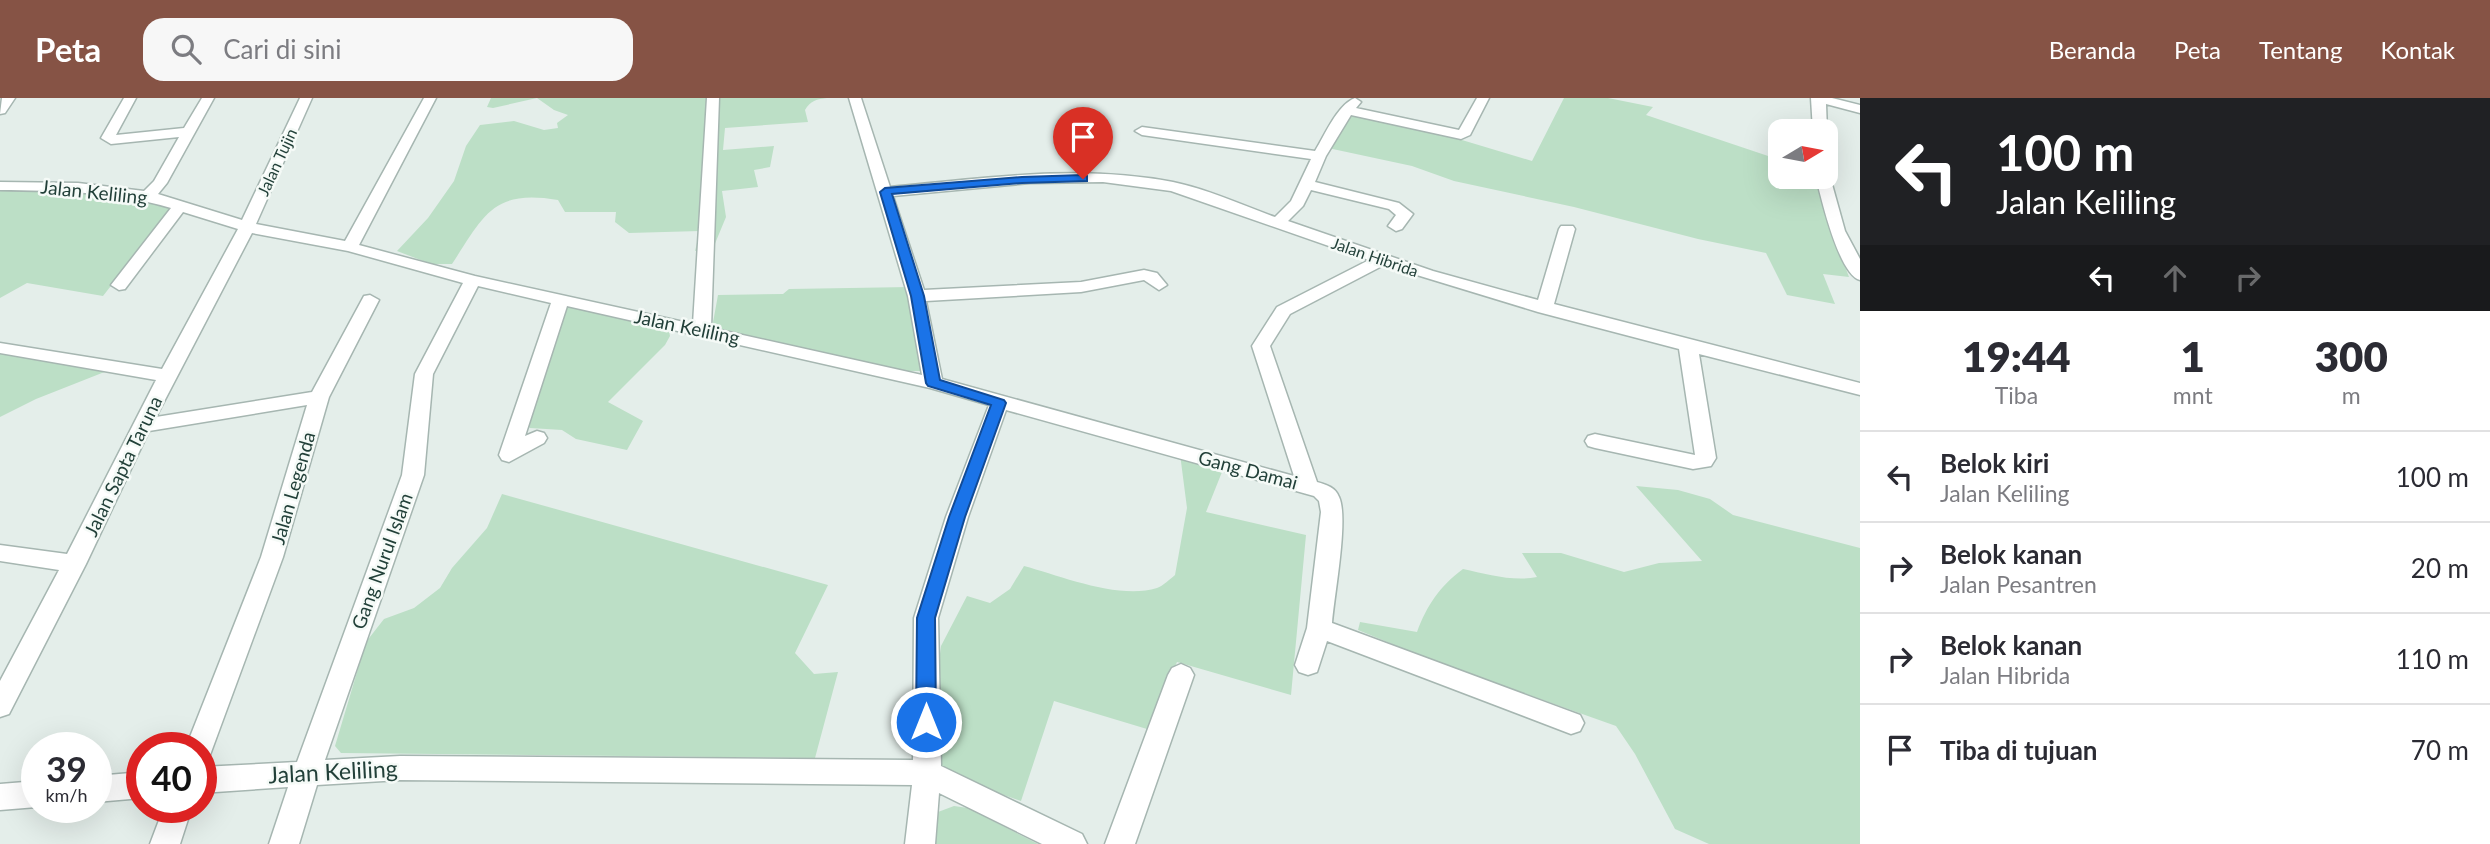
<!DOCTYPE html>
<html lang="id">
<style>
body{margin:0;font-family:Lato,sans-serif;background:#f7f7f7;color:#2b2b33;height:100vh;display:flex;flex-direction:column;font-size:26px;white-space:nowrap}
*{box-sizing:border-box;margin:0}
p{font-size:23px;color:#7c7c81}
.icon{flex:none;width:38px;height:38px;fill:none;stroke:currentColor;stroke-width:2;stroke-linecap:round;stroke-linejoin:round}
.map{position:relative;flex:1;overflow:hidden}
.side{display:flex;flex-direction:column;background:#fff;width:630px}
.side>*{flex:none}
.top-card{background:#202124;color:#fff;overflow:hidden}
.needle{width:46px;rotate:80deg}
.tools{position:absolute;left:1768px;top:21px;display:grid;gap:14px}
.tools a{display:grid;place-items:center;width:70px;height:70px;border-radius:14px;background:#fff;box-shadow:0 7px 28px #0002;font-size:35px}
.speed{position:absolute;left:21px;top:634px;display:flex;gap:14px;font-size:35px;font-weight:700;text-align:center}
.speed>*{display:grid;place-content:center;width:91px;height:91px;border-radius:50%;background:#fff;box-shadow:0 7px 28px #0002;line-height:1}
.speed small{font-size:18px;font-weight:400}
.speed .limit{border:10px solid #d22;background:#fff;color:#111}
.pin{position:absolute;display:grid;place-items:center;width:60px;height:60px;color:#fff;margin:-72px -30px;border-radius:50% 50% 50% 0;rotate:-45deg;box-shadow:0 0 7px #0007}
.pin .icon{rotate:45deg}
.me{position:absolute;width:77px;margin:-38px;rotate:0deg;stroke-linejoin:round;filter:drop-shadow(0 0 5px #0008)}
.turn{display:flex;align-items:center;gap:24px;height:147px;padding:0 21px;font-size:32px}
.turn .icon{width:91px;height:91px;stroke-width:2.5}
.turn b{display:block;font-size:49px;line-height:60px}
.lanes{display:flex;align-items:center;height:66px;padding:0 21px;background:#0003;justify-content:center;gap:35px;direction:ltr}
.lanes .off{opacity:.35}
.eta{display:flex;justify-content:space-evenly;align-items:center;height:119px;text-align:center}
.eta b{font-size:42px;font-weight:800;line-height:49px}
ul{padding:0;list-style:none}
li{display:flex;align-items:center;gap:21px;height:91px;padding:0 21px;border-top:2px solid #e1e1e2}
li div{flex:1}
li b{display:block;font-size:26px}
li em{font-style:normal}
header{display:flex;align-items:center;gap:42px;box-sizing:border-box;height:98px;padding:0 35px;background:#865345;color:#fff}
header strong{font-size:33px}
nav{display:flex;gap:38px;margin-inline-start:auto;font-size:24px}
.search{width:490px;height:63px;background:#f7f7f7;display:flex;align-items:center;gap:18px;box-sizing:border-box;padding:0 24px;border-radius:21px;color:#7c7c81;font-size:26px}
main{display:flex;flex:1;min-height:0}
.map>svg:first-child{display:block}
</style>
<header>
<strong>Peta</strong>
<div class="search"><svg class="icon" aria-label="search" viewBox="0 0 24 24"><circle cx="10" cy="10" r="6"/><path d="M15 15l6 6"/></svg>Cari di sini</div>
<nav><a>Beranda</a><a>Peta</a><a>Tentang</a><a>Kontak</a></nav>
</header>
<main>
<div class="map">
<svg width="1860" height="746" viewBox="0 0 1860 746">
<rect width="100%" height="100%" fill="#e4eeea"/>
<!-- green -->
<path fill="#bcdfc6" d="M491,0h336c-10,1 -17,3 -22,12l3,12 -83,6 -2,22 51,-4 -4,21 -16,3 4,17 -36,4 4,26 -12,29 -19,5 5,-20 -71,2 -14,-11 1,-10h-51l-7,-12c-65,-11 -74,15 -106,64h-21l-34,-13 31,-33 26,-37 12,-35 14,-21 34,-4 30,9 14,-2 -1,-5 11,-8 -14,-5 -17,-12 -44,10 -6,-1z
M1564,0h44l45,9 -7,8 134,45v17h35l14,47 20,53 -26,-3 12,30 -48,-9 -21,-42 -68,-14 -124,-32 -120,-26 -42,-15 -84,-18 21,-35 73,15 110,33z
M43,91l94,9 35,10 -69,88 -76,-13 -27,15v-108z
M910,189l13,84h-34l-155,-34 -22,-9 6,-33 65,-1 6,-5z
M565,205l103,24 2,9 -5,9 -57,57 35,19 -16,29 -51,-11 -14,-9 -32,-2 -5,-5 5,-18 12,-19 4,-26z
M0,255l107,18 -71,28 -36,18z
M1180,356l44,13 -18,45 100,23 -15,160 -114,-33 -30,67 -93,-28 -33,100 -85,-30 -3,-64 8,-61 26,-50 23,7 20,-14 14,-23c37,10 95,34 133,22 6,-2 13,-9 18,-13l12,-67z
M1636,388l42,4 32,9 23,16 127,33v296h-151l-34,-15 -40,-75 -19,-28 -185,-66 -73,-30 2,-8 57,10c10,-27 23,-46 46,-63 24,5 50,13 74,8l-15,-24h39l63,19 35,-9 43,-2z
M502,396l326,91 -33,68 19,21 24,-2 -23,86 -474,-5 -6,-7 31,-104 18,-23 30,-11 26,-20 12,-20 35,-40z
M954,708l14,2 70,36h-110l2,-29z"/>
<g fill="none" stroke-linecap="round" stroke-linejoin="round">
<!-- minor casing -->
<g stroke="#a6b6b1" stroke-width="3">
<path id="minor" d="M2,0h13l-10,15 -5,1z
M124,0h12l-20,37 68,-7 18,-30h12l-47,85 -9,11 84,26 58,-122h12l-56,126 89,17 79,-143h12l-77,147 116,31 218,48 14,-226h12l-8,230 211,47 -14,-79 -59,-198h12l29,89c94,-9 190,-23 283,-5 34,7 69,23 102,35l16,-16 20,-42 -169,-24 -7,-4 7,-4 173,24c10,-16 22,-46 40,-53l6,4 -5,6 103,22 18,-32h12l-19,37 -9,4 -110,-24 -25,41 -11,26 84,21 14,11 -11,15 -6,2 -8,-5 8,-11 -7,-6 -78,-19 -8,16 -15,15 145,50 105,29 21,-71 2,-3h12l2,3 -21,75 306,79v12l-161,-41 17,104 -5,8 -18,3 -98,-21 -7,-2 -3,-5 3,-5 7,-2 100,21 -16,-106 -141,-37 -154,-47 -94,49 -20,32 47,136c10,3 18,5 22,15 10,21 -5,99 -7,126l248,92 4,8 -4,8 -9,3 -244,-93 -10,31 -9,3 -9,-3 -4,-7 12,-37 14,-116 -2,-11 -5,-5 -308,-86 -38,107 -30,101 3,148 141,68 5,10h-45l-103,-51 -4,51h-30l7,-59 -512,-5 -83,5 -18,59h-30l19,-57 -87,6v-26l96,-5 105,-287 13,-101 48,-91 -115,-32 -96,-18 -96,184 156,-25 52,-96 6,-1 9,5 -50,97 -46,160 -73,198 -9,3v-11h-15l75,-190 46,-152 -158,26 -63,133 -77,150 -9,3v-36l59,-111 -59,-9v-16l67,9 89,-174 -156,-27v-10l162,26 76,-140 -55,-17 -58,77 -6,1 -8,-5 60,-77c-56,-17 -114,-17 -171,-18v-8l78,1 66,8 10,-10 25,-44 -68,7 -10,-6zM1103,84l68,9 198,69 -92,47 -25,39 42,130 -352,-97 -16,-78 155,-9 63,-12 15,10 8,-5 -10,-12 -13,-3 -63,12 -157,8 -31,-94 137,-13zM478,188l73,17 -52,152 3,5 7,2 35,-19 3,-5 -3,-5 -7,-2 -12,5 42,-130 363,82 59,17 -43,112 -32,101 -1,142 -513,-4 -75,4 99,-285 9,-101z
M1811,0h21l28,7v8l-34,-9 1,27 -2,2 -12,-2z
M1825,75l5,4 15,54 15,28v21c-21,-5 -39,-82 -44,-103h9z
M1181,566l9,4 4,7 -59,169h-30l63,-169 4,-7z
M142,674v26l-46,4v-26z
M37,683v26l-37,3v-26z
M164,709h28l-12,37h-30z"/>
</g>
<!-- minor -->
<use href="#minor" fill="#fff" fill-rule="evenodd"/>
</g>
<!-- route -->
<path fill="#1a73e8" stroke="#114b97" stroke-width="2" d="M1083,77l4,1v5l-65,2 -130,11 32,102 16,84 64,20 2,3 -41,114 -30,101 1,104 -3,6 -7,2 -7,-2 -3,-6 1,-104 32,-101 42,-112 -63,-19 -2,-3 -15,-87 -31,-104 5,-4 137,-11z"/>
<g text-anchor="middle" stroke-width="5" stroke-linejoin="round" paint-order="stroke">
<!-- far-street labels -->
<g font-size="16" fill="#224039" stroke="#f5faf7">
<text transform="translate(277 64) rotate(-65)" y="6">Jalan Tujin</text>
<text transform="translate(1375 159) rotate(19)" y="6">Jalan Hibrida</text>
</g>
<!-- street labels -->
<g font-size="19" fill="#224039" stroke="#f5faf7">
<text transform="translate(94 94) rotate(6)" y="7">Jalan Keliling</text>
<text transform="translate(687 229) rotate(12)" y="7">Jalan Keliling</text>
<text transform="translate(123 368) rotate(-64)" y="7">Jalan Sapta Taruna</text>
<text transform="translate(1248 372) rotate(15)" y="7">Gang Damai</text>
<text transform="translate(293 390) rotate(-74)" y="7">Jalan Legenda</text>
<text transform="translate(382 463) rotate(-70)" y="7">Gang Nurul Islam</text>
</g>
<!-- near-street labels -->
<g font-size="23" fill="#224039" stroke="#f5faf7">
<text transform="translate(333 674) rotate(-3)" y="8">Jalan Keliling</text>
</g>
</g>
</svg>
<div class="tools">
<a><svg class="needle" viewBox="-14 -14 28 28"><path d="M0-13l5 13h-10z" fill="#e53935"/><path d="M0 13l5-13h-10z" fill="#7c7c81"/></svg></a>
</div>
<div class="speed"><div>39<small>km/h</small></div><div class="limit">40</div></div>
<div class="pin" style="left:1083px;top:81px;background:#d93025"><svg class="icon" aria-label="arrive" viewBox="0 0 24 24"><path d="M6 21V4h12l-3 4 3 4H6"/></svg></div>
<svg class="me" style="left:926px;top:624px" viewBox="-20 -20 40 40"><circle r="17" fill="#1a73e8" stroke="#fff" stroke-width="3"/><path d="M0-11L8 9 0 5-8 9z" fill="#fff"/></svg>
</div>
<section class="side">
<div class="top-card">
<div class="turn"><svg class="icon" aria-label="left" viewBox="0 0 24 24"><path d="M17 20v-9H6M10 6l-5 5 5 5"/></svg><div><b>100 m</b>Jalan Keliling</div></div>
<div class="lanes"><svg class="icon" aria-label="left" viewBox="0 0 24 24"><path d="M17 20v-9H6M10 6l-5 5 5 5"/></svg><svg class="icon off" aria-label="ahead" viewBox="0 0 24 24"><path d="M12 20V5M6 11l6-6 6 6"/></svg><svg class="icon off" aria-label="right" viewBox="0 0 24 24"><path d="M7 20v-9h11M14 6l5 5-5 5"/></svg></div>
</div>
<div class="eta">
<div><b>19:44</b><p>Tiba</p></div>
<div><b>1</b><p>mnt</p></div>
<div><b>300</b><p>m</p></div>
</div>
<ul>
<li><svg class="icon" aria-label="left" viewBox="0 0 24 24"><path d="M17 20v-9H6M10 6l-5 5 5 5"/></svg><div><b>Belok kiri</b><p>Jalan Keliling</p></div><em>100 m</em></li>
<li><svg class="icon" aria-label="right" viewBox="0 0 24 24"><path d="M7 20v-9h11M14 6l5 5-5 5"/></svg><div><b>Belok kanan</b><p>Jalan Pesantren</p></div><em>20 m</em></li>
<li><svg class="icon" aria-label="right" viewBox="0 0 24 24"><path d="M7 20v-9h11M14 6l5 5-5 5"/></svg><div><b>Belok kanan</b><p>Jalan Hibrida</p></div><em>110 m</em></li>
<li><svg class="icon" aria-label="arrive" viewBox="0 0 24 24"><path d="M6 21V4h12l-3 4 3 4H6"/></svg><div><b>Tiba di tujuan</b></div><em>70 m</em></li>
</ul>
</section>
</main>
